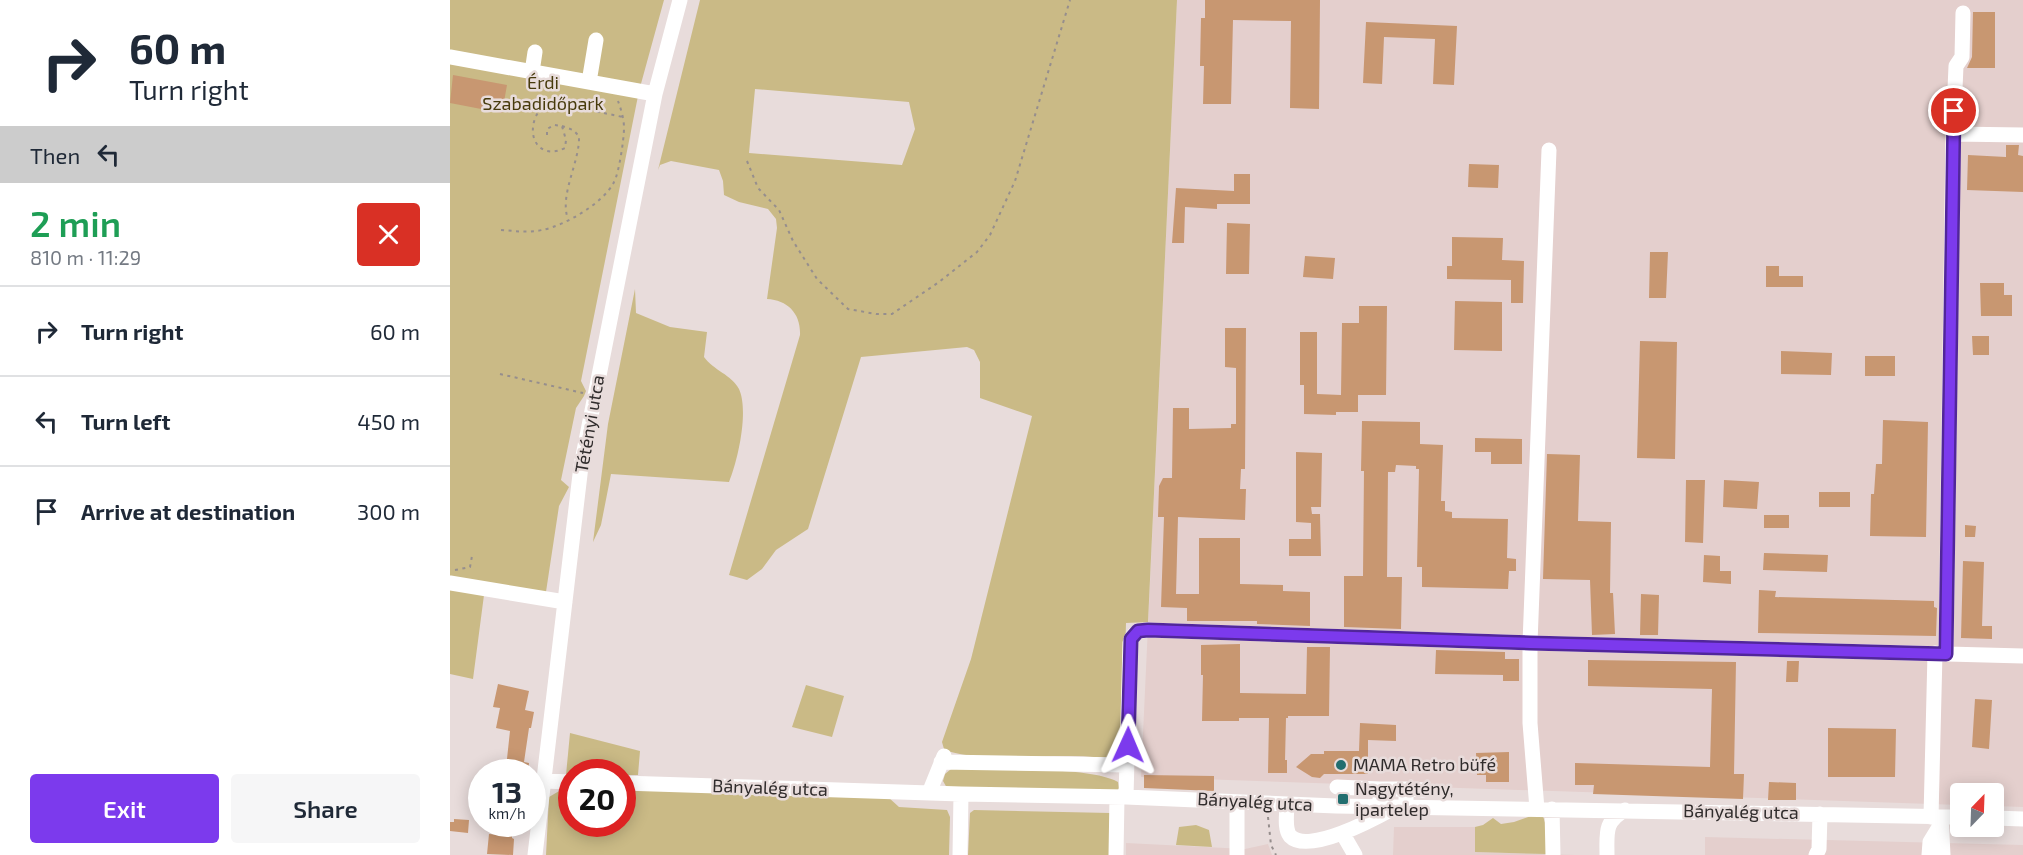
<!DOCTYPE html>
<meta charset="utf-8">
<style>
body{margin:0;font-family:"Exo 2",sans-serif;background:#f6f6f7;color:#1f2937;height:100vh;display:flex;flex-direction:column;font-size:22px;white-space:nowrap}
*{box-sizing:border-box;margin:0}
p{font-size:20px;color:#747a83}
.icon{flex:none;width:33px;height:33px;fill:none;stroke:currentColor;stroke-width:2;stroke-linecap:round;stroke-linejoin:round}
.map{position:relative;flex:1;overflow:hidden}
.details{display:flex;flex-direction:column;background:#fff;width:450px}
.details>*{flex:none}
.hud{background:#fff;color:#1f2937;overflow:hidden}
.needle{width:39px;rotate:23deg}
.tools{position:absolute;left:1500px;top:783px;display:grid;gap:12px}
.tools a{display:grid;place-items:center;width:54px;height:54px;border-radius:6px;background:#fff;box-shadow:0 3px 15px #0003;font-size:30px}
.speed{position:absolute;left:18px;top:759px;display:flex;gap:12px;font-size:30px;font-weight:700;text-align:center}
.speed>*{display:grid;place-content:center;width:78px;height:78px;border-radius:50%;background:#fff;box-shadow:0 3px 15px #0003;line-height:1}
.speed small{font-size:15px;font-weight:400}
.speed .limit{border:9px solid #d22;background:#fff;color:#111}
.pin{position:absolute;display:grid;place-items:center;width:51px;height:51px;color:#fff;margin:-26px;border:3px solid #fff;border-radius:50%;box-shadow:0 2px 6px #0007}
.me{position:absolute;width:66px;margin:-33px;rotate:1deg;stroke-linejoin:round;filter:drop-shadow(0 0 4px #0008)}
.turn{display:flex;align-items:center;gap:21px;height:126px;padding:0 30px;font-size:27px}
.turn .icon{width:78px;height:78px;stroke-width:2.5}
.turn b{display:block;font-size:42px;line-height:51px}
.then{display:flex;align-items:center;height:57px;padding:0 30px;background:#0003;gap:12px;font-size:22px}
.round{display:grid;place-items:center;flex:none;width:63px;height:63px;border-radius:6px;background:#f6f6f7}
.overview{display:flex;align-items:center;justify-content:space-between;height:102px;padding:0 30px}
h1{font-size:36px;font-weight:600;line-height:45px;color:#1e9e55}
.button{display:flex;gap:12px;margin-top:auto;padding:12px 30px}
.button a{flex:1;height:69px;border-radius:6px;background:#7c3aed;color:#fff;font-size:24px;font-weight:600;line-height:69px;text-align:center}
.button a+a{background:#f6f6f7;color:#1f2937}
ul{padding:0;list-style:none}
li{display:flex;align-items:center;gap:18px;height:90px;padding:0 30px;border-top:2px solid #e0e1e3}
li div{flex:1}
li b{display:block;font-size:22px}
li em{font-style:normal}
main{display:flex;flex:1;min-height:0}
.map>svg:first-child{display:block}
</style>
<main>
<section class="details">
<div class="hud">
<div class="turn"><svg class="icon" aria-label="right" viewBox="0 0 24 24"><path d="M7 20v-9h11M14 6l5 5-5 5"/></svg><div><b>60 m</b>Turn right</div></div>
<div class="then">Then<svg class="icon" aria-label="left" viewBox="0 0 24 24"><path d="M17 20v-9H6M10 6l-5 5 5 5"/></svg></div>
</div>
<div class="overview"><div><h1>2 min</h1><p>810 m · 11:29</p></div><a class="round" style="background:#d93025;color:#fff"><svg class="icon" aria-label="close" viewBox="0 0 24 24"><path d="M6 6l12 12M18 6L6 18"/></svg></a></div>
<ul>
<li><svg class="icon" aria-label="right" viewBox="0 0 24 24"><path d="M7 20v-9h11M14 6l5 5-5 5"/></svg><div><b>Turn right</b></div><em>60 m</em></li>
<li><svg class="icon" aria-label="left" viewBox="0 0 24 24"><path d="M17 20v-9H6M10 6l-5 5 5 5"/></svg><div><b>Turn left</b></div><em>450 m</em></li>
<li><svg class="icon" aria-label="arrive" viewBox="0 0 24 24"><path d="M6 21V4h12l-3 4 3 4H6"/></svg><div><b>Arrive at destination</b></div><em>300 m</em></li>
</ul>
<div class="button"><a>Exit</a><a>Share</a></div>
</section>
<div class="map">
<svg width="1573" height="855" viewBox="0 0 1573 855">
<rect width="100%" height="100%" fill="#e8dcdb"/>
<!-- built -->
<path fill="#e4cfcd" d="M727,0h846v807l-29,-1v-12h-34v11l-819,-28z
M944,827h81v25l100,3h-182z
M1255,837l318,8v10h-318z
M676,843l119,6 23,-5 4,11h-146z"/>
<!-- green -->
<path fill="#caba86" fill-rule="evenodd" d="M0,0h214l-25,91 -58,290 5,10 -2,5 -8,12 -15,72 8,7 -10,19 -15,99 -60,-10 -11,84 -23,-5z
M250,0h477l-29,622 -22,1 -4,136c-17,-1 -34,-3 -51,-3 -31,-1 -102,6 -127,-7l-2,-7 29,-83 61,-243 -52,-18v-36l-6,-12 -7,-3 -106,10 -53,172 -32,21 -14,19 -15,11 -18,-5 71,-240c1,-21 -12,-35 -33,-36l10,-71 -1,-9 -8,-10 -29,-7 -15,-7 -1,-14 -4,-11 -48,-9 -11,4 -2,5zM305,89l154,13 6,27 -13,36 -153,-12z
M185,289l1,24 34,14 37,5 -3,25c9,13 28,18 35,32 10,22 -1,71 -10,93l-118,-8 -10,51 -8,17 15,-118z
M356,685l38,11 -12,41 -40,-10z
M120,733l70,18 -2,24h-15l-1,-3h-50l-1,2 -5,1z
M539,768c31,2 105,0 129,14l1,6 -6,9 -166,-9 -4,-7 2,-7 6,-5z
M116,787h5l1,37h50l1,-35 265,8 11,10 48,3 3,7 -1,38h-403l3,-58z
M524,810l136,3 -1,42h-141l2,-42z
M1081,816h12l3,10v28l-71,-2v-25l8,-2 10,-7 8,6 13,-2z
M746,825l13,5 3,17 -36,-2 3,-18z"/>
<!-- building -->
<path fill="#c89771" d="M755,0h115l-1,109 -29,-1 1,-87 -58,-1 -2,84h-28l1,-38h-4l1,-48h4z
M1523,12h22v56h-28l5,-11z
M916,22l91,4 -3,59 -21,-1 2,-45 -51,-2 -2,47 -19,-1z
M3,75l54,10 -5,28 -52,-10z
M1556,145h13l-1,10 5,1v36l-56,-2 1,-35 38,2z
M1019,164l30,1 -1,23 -30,-1z
M784,174h16v30h-33v5l-32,-2 -1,36h-12l4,-55 58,3z
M777,223l23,1 -1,50h-23z
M1002,237l51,1 -1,22 22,1 -1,42h-12v-23l-64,-1v-13h5z
M1200,252h18l-2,46h-17z
M855,256l30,2 -2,21 -30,-2z
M1316,266h13v10h24v11h-37z
M1530,283h24v12h8v21h-31z
M1005,301l47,1v49l-48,-1z
M909,306h28l-1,89h-28v17h-22v3l-32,-1v-29h-4v-53h17v62l24,1 1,-72h17z
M775,328h21l-1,141h-4l-1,20h6l-1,31 -67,-3 -2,77h23v-56h41v46l43,1v6l27,1v34l-53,-2v-3h-70v-13l-26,-1 3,-90h-6l1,-31 4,-8h9l1,-70h16v21l42,-1v-4h5v-56l-11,-1z
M1522,336h17v19h-16z
M1190,341l37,1 -2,117 -38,-1z
M1331,351l51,2 -1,22 -50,-1z
M1415,356h30v20h-30z
M1433,420l45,2 -2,115 -56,-1 1,-42h3l2,-30h6z
M912,421l58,1v22l23,1 -2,56h4v10l7,1v6l56,1 -1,39 9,1v12h-7l-1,18 -86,-2v-20h-5l2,-98h-3v-3l-20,-1 -1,7h-7l-1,105h15l-1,52 -57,-2v-51h19l1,-105h-3z
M1025,438l47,1v25h-31v-12h-16z
M846,452l26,1 -1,54h-10l1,7h8l1,42h-32v-17h22v-16l-15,-1z
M1097,454l33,1 -2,66 33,1 -1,71h3l2,41 -23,1 -2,-55 -47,-1z
M1236,480h19l-2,63 -18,-1z
M1274,480l35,2 -2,27 -34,-2z
M1369,492h31v15h-31z
M1314,515h25v13h-25z
M1515,525l11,1 -1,11h-10z
M1314,553l64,2 -1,17 -64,-2z
M1254,555l16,1v15h11v13l-28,-2z
M1513,561l21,1 -2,64h10v13l-31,-1z
M1309,590l17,1 -1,6 159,4v6l3,1 -1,28 -178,-3z
M1191,594l18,1 -1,40h-18z
M790,644v49l66,1 1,-47h23l-1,69h-41v2h-2l-1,42h2v13h-19l1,-55h-30v3h-37l1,-46h-2v-30z
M986,650l69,2v7h14v22h-16v-6l-68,-1z
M1138,660l148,2 -2,112h10l-1,25 -150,-5 1,-9h-19v-22l135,4 2,-78 -124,-3z
M1337,661h12l-1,21h-12z
M48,684l31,7 -4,19 9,2 -3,16h-2l-5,34 5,1 -1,9h-10v-3l-12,-1 4,-37 -14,-3 4,-20 -7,-1z
M1525,699l17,1 -3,49 -17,-2z
M910,723l36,2v16l-28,-1v34h-44l-4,4 -8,-1 -16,-10 15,-13h13v-3h35z
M1378,728l68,1 -1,48h-67z
M1059,752v30h-23v-7h-9l-1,-22z
M694,775l70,1v15l-70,-3z
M1319,782l27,1v17h-28z
M4,819l15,1 -1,13 -18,-2v-9h4z
M39,834l23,2v2l2,1 -1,16 -26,-1z"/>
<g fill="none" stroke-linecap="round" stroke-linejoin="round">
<!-- path -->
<path stroke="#968e8d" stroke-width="2" stroke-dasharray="3 4.5" stroke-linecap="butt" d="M112,126l11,4 6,6c1,26 -20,59 -11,83
M97,135v-6l7,-4 8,1 4,14 -1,8c-24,12 -39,-9 -29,-32 2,-4 6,-8 9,-12l10,-1 68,14
M297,161l11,27 21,22 14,31 24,38 31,30 28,5h16l47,-32 38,-30 13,-17 25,-54 55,-181
M51,230c14,1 27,3 41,0 22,-4 62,-27 72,-48 5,-9 10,-43 10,-54 0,-9 -3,-19 -6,-27
M50,374l83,19
M5,570l15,-3 2,-11
M818,817l3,28 5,10"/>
<!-- minor -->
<path stroke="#fff" stroke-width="15" d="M0,57l205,37
M82,72l3,-20
M139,82l7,-42
M1503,134l70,1
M0,583l115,19
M1496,653l7,-519 3,-68 6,-9 1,-44
M491,762l186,3
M94,781l28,1
M172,783l339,11 165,3 210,9 624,11
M887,787l43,2
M956,789l18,1
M479,793l15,-37
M676,797l4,-154c2,-11 9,-12 18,-13l382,13 493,13
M837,804c0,10 -3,24 3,32 18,19 84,-17 104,-28
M930,807v-18h26v18
M1087,809l-7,-86v-80l19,-493
M1102,809l1,46
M1481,817l4,-164
M1491,817l2,38
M1544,818l29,1
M894,836l11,19
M85,855l46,-389 74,-372 25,-94
M510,855l1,-61
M666,855l1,-58
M787,855v-53
M1157,855c0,-21 -3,-34 18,-45
M1366,855l3,-6 1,-35
M1479,855l1,-13 11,-18"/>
</g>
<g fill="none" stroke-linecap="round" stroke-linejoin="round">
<!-- route casing -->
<g stroke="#51269a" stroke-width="15">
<path id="route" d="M678,745l3,-106 7,-8 10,-1 382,13 416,11 8,-543"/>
</g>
<!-- route -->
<use href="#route" stroke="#7c3aed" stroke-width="10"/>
</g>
<!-- markers -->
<g fill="#226e6f" stroke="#e8dcdb" stroke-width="2">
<circle cx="891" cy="765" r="6"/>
<rect x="887" y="793" width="12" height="12" rx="3"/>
</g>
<g text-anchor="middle" stroke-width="5" stroke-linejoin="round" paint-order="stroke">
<!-- park labels -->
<g font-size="18" fill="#473a0c" stroke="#e8dcdb">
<text x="93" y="89">Érdi<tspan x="93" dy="21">Szabadidőpark</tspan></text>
</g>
<!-- street labels -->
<g font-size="18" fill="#302c2c" stroke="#e8dcdb">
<text transform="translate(140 424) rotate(-80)" y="6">Tétényi utca</text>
<text transform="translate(320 788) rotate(2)" y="6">Bányalég utca</text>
<text transform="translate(805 802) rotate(3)" y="6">Bányalég utca</text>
<text transform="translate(1291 812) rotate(1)" y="6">Bányalég utca</text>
</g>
<!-- poi labels -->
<g font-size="18" fill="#302c2c" stroke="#e8dcdb" text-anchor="start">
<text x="903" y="771">MAMA Retro büfé</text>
<text x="905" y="795">Nagytétény,<tspan x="905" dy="21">ipartelep</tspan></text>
</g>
</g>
</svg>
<div class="tools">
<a><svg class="needle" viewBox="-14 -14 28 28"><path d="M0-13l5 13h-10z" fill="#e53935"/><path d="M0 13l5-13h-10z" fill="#747a83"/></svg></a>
</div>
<div class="speed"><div>13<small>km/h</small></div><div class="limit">20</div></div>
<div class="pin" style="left:1504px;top:111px;background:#d93025"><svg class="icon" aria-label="arrive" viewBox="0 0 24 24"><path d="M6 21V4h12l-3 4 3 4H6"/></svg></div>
<svg class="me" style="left:678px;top:745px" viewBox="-20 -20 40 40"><path d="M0-17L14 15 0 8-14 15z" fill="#7c3aed" stroke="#fff" stroke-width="4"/></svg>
</div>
</main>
